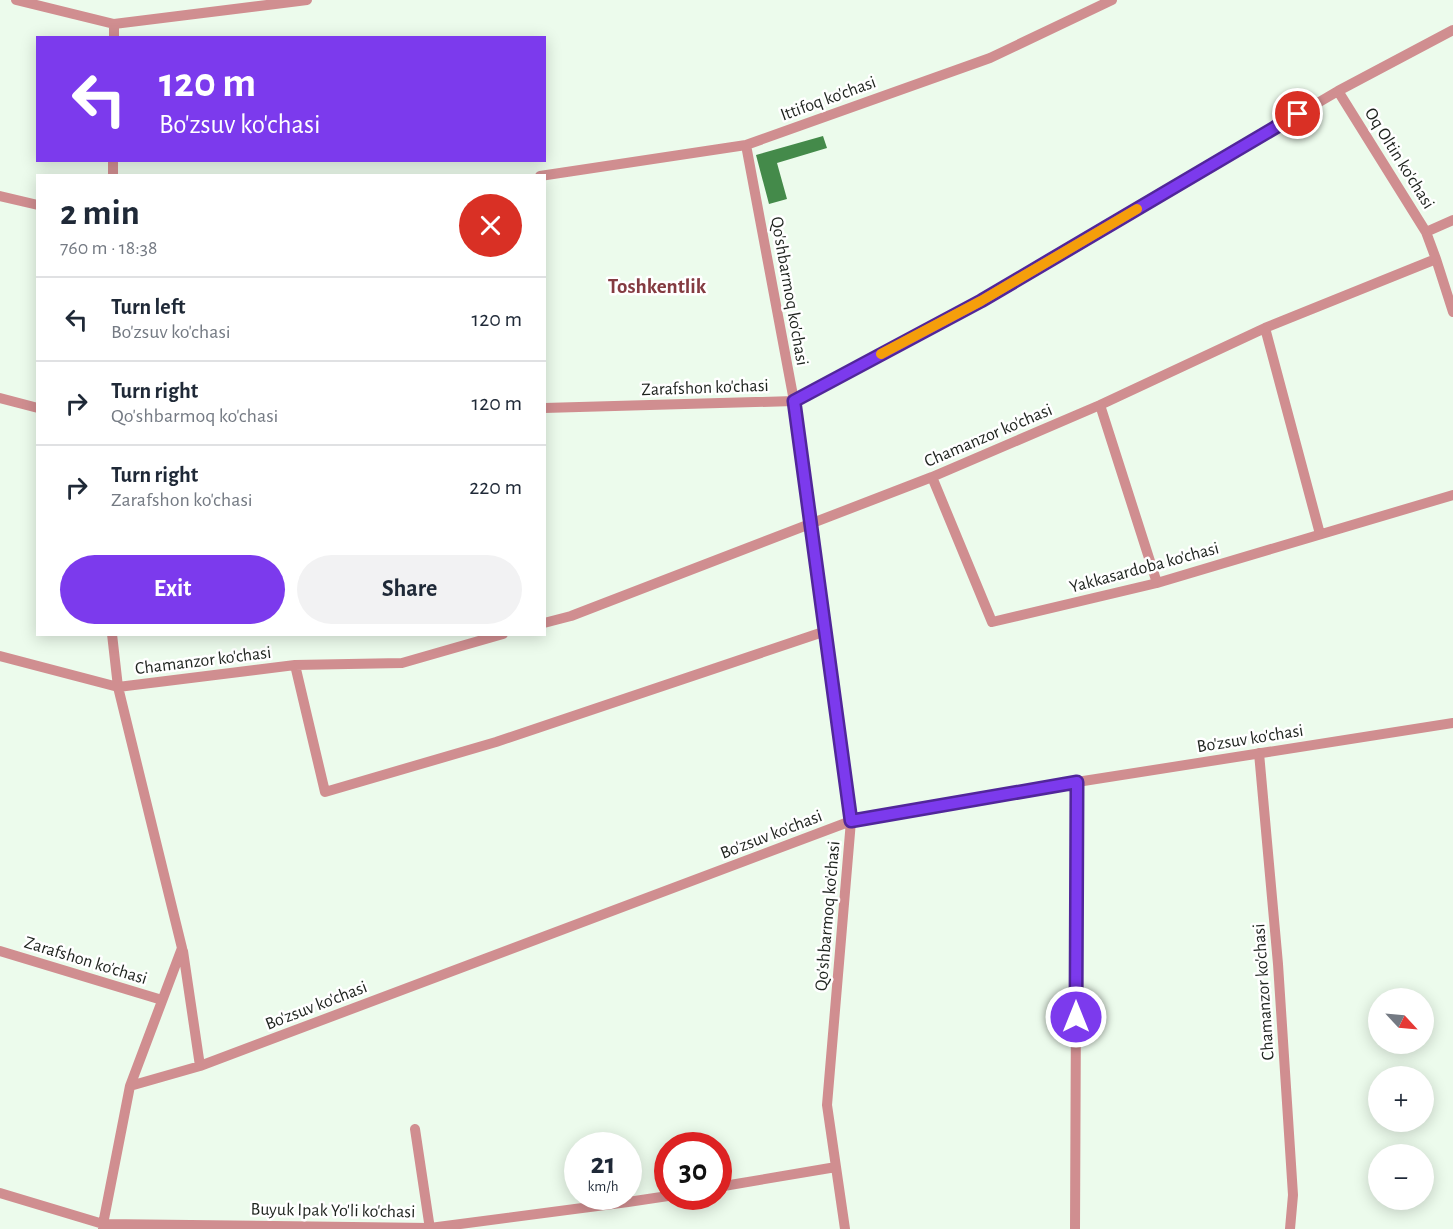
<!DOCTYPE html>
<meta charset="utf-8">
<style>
body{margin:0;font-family:"Alegreya Sans",sans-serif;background:#f2f2f3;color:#1f2937;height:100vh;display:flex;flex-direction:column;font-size:22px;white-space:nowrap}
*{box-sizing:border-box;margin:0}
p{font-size:20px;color:#747a83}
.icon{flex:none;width:33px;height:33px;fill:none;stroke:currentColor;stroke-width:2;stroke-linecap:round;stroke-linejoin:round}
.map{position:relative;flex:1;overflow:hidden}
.side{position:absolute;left:36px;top:174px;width:510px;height:462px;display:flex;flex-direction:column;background:#fff;border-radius:0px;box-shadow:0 3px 15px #0003}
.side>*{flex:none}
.hud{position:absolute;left:36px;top:36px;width:510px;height:126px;border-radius:0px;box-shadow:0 3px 15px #0003;background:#7c3aed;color:#fff;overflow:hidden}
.needle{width:39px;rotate:116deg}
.tools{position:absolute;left:1368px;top:988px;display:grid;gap:12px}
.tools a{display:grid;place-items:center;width:66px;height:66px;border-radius:50%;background:#fff;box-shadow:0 3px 15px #0003;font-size:30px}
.speed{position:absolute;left:564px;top:1132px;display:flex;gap:12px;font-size:30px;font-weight:700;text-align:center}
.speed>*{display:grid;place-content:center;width:78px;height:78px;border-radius:50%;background:#fff;box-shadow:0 3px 15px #0003;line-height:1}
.speed small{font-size:15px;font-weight:400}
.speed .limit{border:9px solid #d22;background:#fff;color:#111}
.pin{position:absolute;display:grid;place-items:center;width:51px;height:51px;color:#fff;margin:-26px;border:3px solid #fff;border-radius:50%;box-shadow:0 2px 6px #0007}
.me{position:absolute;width:66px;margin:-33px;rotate:0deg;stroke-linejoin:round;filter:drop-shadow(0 0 4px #0008)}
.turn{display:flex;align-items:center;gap:21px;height:126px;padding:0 24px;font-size:27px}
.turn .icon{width:78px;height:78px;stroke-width:2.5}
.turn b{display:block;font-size:42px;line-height:51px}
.round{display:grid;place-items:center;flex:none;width:63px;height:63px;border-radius:32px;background:#f2f2f3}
.overview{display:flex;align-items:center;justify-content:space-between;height:102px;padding:0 24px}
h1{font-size:36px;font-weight:700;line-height:45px}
.primary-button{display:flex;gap:12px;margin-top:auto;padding:12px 24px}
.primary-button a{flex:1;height:69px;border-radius:36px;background:#7c3aed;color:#fff;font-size:24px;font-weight:700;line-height:69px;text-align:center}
.primary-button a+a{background:#f2f2f3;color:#1f2937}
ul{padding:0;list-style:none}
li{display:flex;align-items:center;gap:18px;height:84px;padding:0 24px;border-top:2px solid #e0e1e3}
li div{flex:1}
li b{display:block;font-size:22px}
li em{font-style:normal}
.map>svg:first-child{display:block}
</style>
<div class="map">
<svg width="1453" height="1229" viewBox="0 0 1453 1229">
<rect width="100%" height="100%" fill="#ecfbec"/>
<!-- building -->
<path fill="#448a4a" d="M823,136l4,12 -50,15 10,36 -18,5 -13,-49z"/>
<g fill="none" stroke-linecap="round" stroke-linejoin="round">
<!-- minor -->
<path stroke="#d08e90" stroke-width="10" d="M16,0l98,24 193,-24
M114,38v-14
M1338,91l88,141 10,27 17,53
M746,145l48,256 57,420 -24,284 18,124
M113,176v-16
M540,176l206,-31 244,-87 122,-58
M0,196l38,9
M1426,232l27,-12
M1265,328l55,206
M0,398l38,10
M1100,405l57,178
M544,408l250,-7 187,-100 357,-210 115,-61
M932,477l60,145 165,-39 296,-88
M544,623l27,-7 361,-139 168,-72 165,-77 171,-69
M0,656l118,31 177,-22 107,-2 101,-29
M295,665l30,127 171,-50 330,-111
M1259,753l19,211 15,231 -3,34
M0,951l162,49
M183,951l17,115
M130,1086l70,-20 651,-245 226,-39 376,-59
M415,1129l15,100
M718,1187l118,-20
M0,1193l103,31 327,4 198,-26 40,-6
M103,1229v-5l27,-138 52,-138 -64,-261 -6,-53
M1075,1229l2,-447"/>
</g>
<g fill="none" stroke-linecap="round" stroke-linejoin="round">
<!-- route casing -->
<g stroke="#51269a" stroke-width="15">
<path id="route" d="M1076,1017l1,-235 -226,39 -57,-420 187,-100 317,-187"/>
</g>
<!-- route -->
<use href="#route" stroke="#7c3aed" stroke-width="10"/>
<!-- slow -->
<path stroke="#f59e0b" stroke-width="10" d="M881,354l100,-53 156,-92"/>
</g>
<g text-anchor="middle" stroke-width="5" stroke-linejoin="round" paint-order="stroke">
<!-- street labels -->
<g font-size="18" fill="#1e231e" stroke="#fff">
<text transform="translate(828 98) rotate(-20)" y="6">Ittifoq ko'chasi</text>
<text transform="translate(1400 158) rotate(58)" y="6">Oq Oltin ko'chasi</text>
<text transform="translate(790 291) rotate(80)" y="6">Qo'shbarmoq ko'chasi</text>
<text transform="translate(705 387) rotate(-2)" y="6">Zarafshon ko'chasi</text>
<text transform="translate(988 435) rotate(-23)" y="6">Chamanzor ko'chasi</text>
<text transform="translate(1144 567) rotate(-15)" y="6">Yakkasardoba ko'chasi</text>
<text transform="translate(203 660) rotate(-7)" y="6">Chamanzor ko'chasi</text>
<text transform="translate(1250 738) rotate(-9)" y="6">Bo'zsuv ko'chasi</text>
<text transform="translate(771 834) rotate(-21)" y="6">Bo'zsuv ko'chasi</text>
<text transform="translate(827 916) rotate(-85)" y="6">Qo'shbarmoq ko'chasi</text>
<text transform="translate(86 960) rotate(17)" y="6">Zarafshon ko'chasi</text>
<text transform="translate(1263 992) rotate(-94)" y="6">Chamanzor ko'chasi</text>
<text transform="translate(316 1005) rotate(-21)" y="6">Bo'zsuv ko'chasi</text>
<text transform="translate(333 1210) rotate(1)" y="6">Buyuk Ipak Yo'li ko'chasi</text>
</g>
<!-- quarter labels -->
<g font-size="21" font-weight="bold" fill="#843b41" stroke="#fff">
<text x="657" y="293">Toshkentlik</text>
</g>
</g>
</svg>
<div class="tools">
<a><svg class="needle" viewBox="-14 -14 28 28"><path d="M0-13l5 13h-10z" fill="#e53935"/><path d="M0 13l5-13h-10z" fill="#747a83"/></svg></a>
<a>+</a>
<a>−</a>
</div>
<div class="speed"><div>21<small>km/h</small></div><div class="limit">30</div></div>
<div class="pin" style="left:1298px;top:114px;background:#d93025"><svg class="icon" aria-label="arrive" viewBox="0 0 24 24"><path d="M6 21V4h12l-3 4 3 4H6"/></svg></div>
<svg class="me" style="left:1076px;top:1017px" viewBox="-20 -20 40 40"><circle r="17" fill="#7c3aed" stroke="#fff" stroke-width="3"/><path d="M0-11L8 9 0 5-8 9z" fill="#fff"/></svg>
<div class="hud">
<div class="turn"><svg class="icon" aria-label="left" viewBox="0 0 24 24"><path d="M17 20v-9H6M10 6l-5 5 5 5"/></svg><div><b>120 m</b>Bo'zsuv ko'chasi</div></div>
</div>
<section class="side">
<div class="overview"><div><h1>2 min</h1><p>760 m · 18:38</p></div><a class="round" style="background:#d93025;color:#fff"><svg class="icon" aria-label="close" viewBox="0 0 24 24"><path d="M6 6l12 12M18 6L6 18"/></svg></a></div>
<ul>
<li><svg class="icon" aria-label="left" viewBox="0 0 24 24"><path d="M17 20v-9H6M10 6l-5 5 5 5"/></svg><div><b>Turn left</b><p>Bo'zsuv ko'chasi</p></div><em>120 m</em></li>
<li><svg class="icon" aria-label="right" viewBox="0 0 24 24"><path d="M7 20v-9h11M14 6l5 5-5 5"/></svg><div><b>Turn right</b><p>Qo'shbarmoq ko'chasi</p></div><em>120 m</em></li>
<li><svg class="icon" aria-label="right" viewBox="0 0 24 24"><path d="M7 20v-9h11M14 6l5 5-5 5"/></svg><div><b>Turn right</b><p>Zarafshon ko'chasi</p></div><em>220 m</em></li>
</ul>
<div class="primary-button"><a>Exit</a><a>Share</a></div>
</section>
</div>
